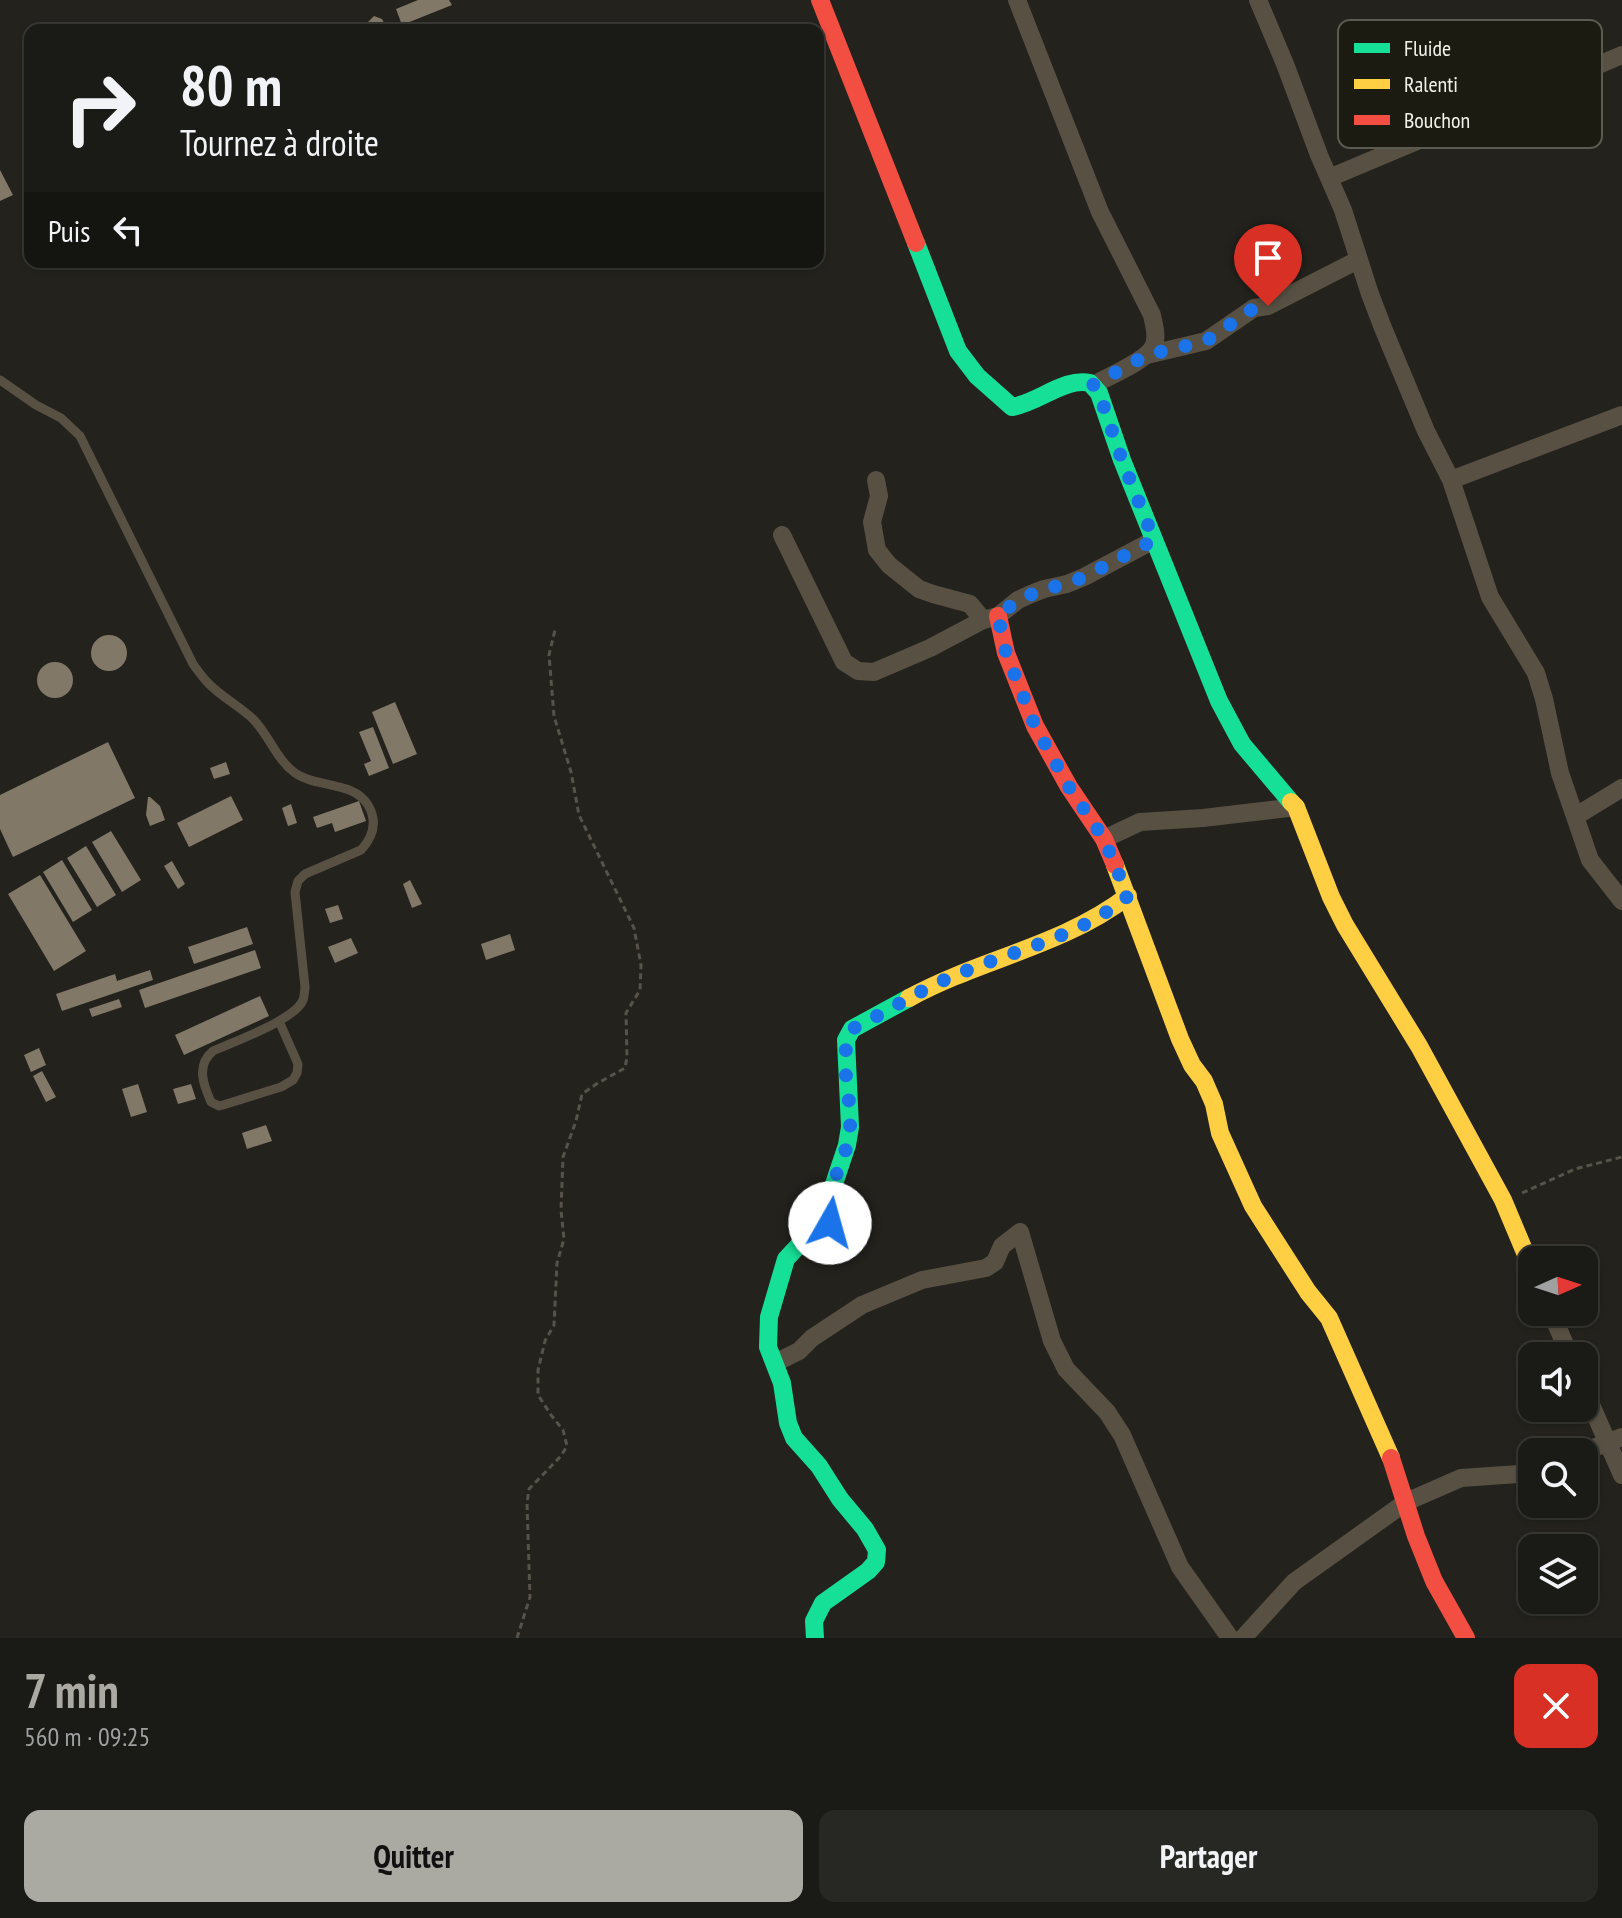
<!DOCTYPE html>
<html lang="fr">
<meta charset="utf-8">
<style>
body{margin:0;font-family:"PT Sans Narrow",sans-serif;background:#272723;color:#f1f3f6;height:100vh;display:flex;flex-direction:column;font-size:30px;white-space:nowrap}
*{box-sizing:border-box;margin:0}
p{font-size:26px;color:#9fa1a1}
.icon{flex:none;width:44px;height:44px;fill:none;stroke:currentColor;stroke-width:2;stroke-linecap:round;stroke-linejoin:round}
.map{position:relative;height:1638px;overflow:hidden}
.details{display:flex;flex-direction:column;background:#1a1a16;flex:1}
.details>*{flex:none}
.top-card{position:absolute;left:24px;top:24px;width:800px;height:244px;border-radius:16px;box-shadow:0 2px 6px #0004,0 0 0 2px #383835;background:#1a1a16;color:#f1f3f6;overflow:hidden}
.needle{width:52px;rotate:87deg}
.buttons{position:absolute;left:1518px;top:1246px;display:grid;gap:16px}
.buttons a{display:grid;place-items:center;width:80px;height:80px;border-radius:16px;background:#1a1a16;box-shadow:0 2px 6px #0004,0 0 0 2px #383835;font-size:40px}
.pin{position:absolute;display:grid;place-items:center;width:68px;height:68px;color:#fff;margin:-82px -34px;border-radius:50% 50% 50% 0;rotate:-45deg;box-shadow:0 0 8px #0007}
.pin .icon{rotate:45deg}
.me{position:absolute;width:88px;margin:-44px;rotate:7deg;stroke-linejoin:round;filter:drop-shadow(0 0 6px #0008)}
.turn{display:flex;align-items:center;gap:28px;height:168px;padding:0 24px;font-size:36px}
.turn .icon{width:104px;height:104px;stroke-width:2.5}
.turn b{display:block;font-size:56px;line-height:68px}
.then{display:flex;align-items:center;height:76px;padding:0 24px;background:#0003;gap:16px;font-size:30px}
.round{display:grid;place-items:center;flex:none;width:84px;height:84px;border-radius:16px;background:#272723}
.head{display:flex;align-items:center;justify-content:space-between;height:136px;padding:0 24px}
h1{font-size:48px;font-weight:600;line-height:60px;color:#aaa9a2}
.primary-button{display:flex;gap:16px;margin-top:auto;padding:16px 24px}
.primary-button a{flex:1;height:92px;border-radius:16px;background:#aaa9a2;color:#111;font-size:32px;font-weight:600;line-height:92px;text-align:center}
.primary-button a+a{background:#272723;color:#f1f3f6}
.map>svg:first-child{display:block}
</style>
<div class="map">
<svg width="1622" height="1638" viewBox="0 0 1622 1638">
<rect width="100%" height="100%" fill="#23221d"/>
<!-- building -->
<path fill="#827868" d="M418,0h31l3,5 -50,20 -6,-16z
M374,16l8,3 2,4 -1,7h-14l-1,-8z
M0,170l13,25 -13,6z
M91 653a18 18 0 1 1 36 0a18 18 0 1 1-36 0Z
M37 680a18 18 0 1 1 36 0a18 18 0 1 1-36 0Z
M395,702l22,52 -24,10 -21,-52z
M373,727l16,41 -20,8 -5,-12 7,-3 -12,-29z
M108,742l27,56 -122,59 -13,-28v-34z
M226,762l4,12 -16,5 -4,-11z
M231,796l12,24 -54,27 -12,-24z
M148,797h2l10,9 5,14 -15,6 -4,-11z
M359,801l7,20 -31,11 -3,-9 -15,5 -4,-11z
M291,804l6,19 -9,3 -6,-18z
M111,831l30,49 -19,12 -30,-50z
M86,846l30,49 -19,12 -30,-49z
M62,860l30,50 -19,12 -30,-50z
M172,861l13,23 -7,5 -14,-23z
M40,875l46,76 -32,20 -46,-77z
M410,880l12,24 -10,4 -9,-24z
M338,905l5,14 -13,4 -5,-14z
M247,927l6,17 -59,20 -6,-17z
M510,934l5,16 -29,10 -5,-16z
M351,938l7,15 -23,10 -7,-16z
M255,950l6,18 -116,40 -6,-18z
M150,970l3,10 -91,31 -6,-17 59,-20 2,7z
M260,996l9,20 -85,39 -9,-20z
M119,999l3,8 -30,10 -3,-8z
M39,1048l7,17 -15,7 -7,-17z
M42,1071l14,26 -10,5 -13,-26z
M138,1084l9,28 -16,5 -9,-28z
M191,1084l5,15 -18,5 -5,-15z
M266,1125l6,16 -25,8 -5,-16z"/>
<g fill="none" stroke-linecap="round" stroke-linejoin="round">
<!-- path -->
<path stroke="#585349" stroke-width="3" stroke-dasharray="6 4" stroke-linecap="butt" d="M1522,1193l53,-24 47,-12
M517,1638l13,-41 -3,-94 2,-14 32,-33 6,-10 -4,-16 -12,-15 -13,-20v-25l7,-29 9,-16 3,-62 7,-24 -3,-29 2,-53 13,-36 6,-27 16,-11 27,-15 2,-11 -1,-44 14,-23 1,-25 -7,-37 -55,-113 -8,-43 -17,-56 -5,-61 6,-25"/>
<!-- lane -->
<path stroke="#585143" stroke-width="9" d="M0,380l36,25 25,13 19,18 113,228c5,7 10,14 16,20 13,13 30,22 44,35 16,16 23,40 42,54 21,15 59,8 73,32 10,17 5,32 -7,45l-56,24 -7,7 -3,11 10,95c0,1 -1,11 -2,13 -8,20 -70,42 -90,51 -17,14 -10,33 -2,51l8,4 4,-1 58,-18 12,-7 4,-7 1,-9 -19,-43"/>
<!-- street -->
<path stroke="#585143" stroke-width="18" d="M1017,0l83,212 52,103c2,11 6,22 1,32 -7,14 -46,30 -60,38
M1258,0l27,64 34,91 24,55 27,84 13,34 43,103 25,49 39,117 46,76 8,26 16,74 30,87 32,41
M1329,178l293,-123
M1147,355l59,-14 48,-33 14,-2 90,-46
M876,480l3,16 -7,26 5,28 12,15 30,24 14,5 37,10 13,16
M1451,480l171,-65
M782,535l62,127 14,9 16,1 56,-24 53,-28 15,-4 20,-16 13,-6 13,-5 23,-5 17,-7 70,-37
M1576,816l46,-28
M1104,839l36,-17 63,-4 93,-11
M1551,1312l19,44
M775,1363l24,-12 13,-13 50,-33 60,-25 64,-12 9,-6 7,-16 18,-14 32,109 14,28 41,43 15,23 58,132 50,71
M1584,1389l38,86
M1583,1452l39,-15
M1243,1638l51,-56 112,-80 55,-24 71,-5"/>
<!-- fast -->
<path stroke="#16e098" stroke-width="18" d="M916,243l42,108 19,25 35,31c26,-4 53,-30 78,-24l9,10 23,67 97,241 23,43 49,58
M815,1638l-1,-17 9,-18 45,-32 8,-9 1,-12 -12,-21 -25,-30 -21,-33 -25,-28 -6,-15 -6,-40 -14,-36 1,-30 17,-58 13,-14 24,-14 7,-8 -1,-24 18,-54 3,-18 -4,-87 6,-11 57,-31"/>
<!-- slow -->
<path stroke="#ffcf43" stroke-width="18" d="M1291,802l5,5 35,90 14,28 74,121 84,154 29,69
M1115,865l65,174 12,26 12,16 10,23 6,29 33,73 55,86 21,26 62,140
M909,998c71,-39 154,-52 219,-102"/>
<!-- jam -->
<path stroke="#f24e42" stroke-width="18" d="M820,0l96,243
M998,616l8,37 29,73 34,61 35,52 11,26
M1391,1458l25,78 18,45 32,57"/>
</g>
<g fill="none" stroke-linecap="round" stroke-linejoin="round">
<!-- route -->
<path stroke="#1a73e8" stroke-width="14" stroke-dasharray="0 25.2" d="M830,1223c0,-8 -2,-17 -1,-25 5,-24 20,-46 21,-71 2,-32 -13,-69 2,-98 35,-17 69,-40 104,-54 58,-25 124,-38 172,-79l-24,-57 -35,-52 -34,-61 -29,-73 -8,-37 20,-16 26,-11 23,-5 17,-7 70,-37 -32,-80 -23,-67 -6,-8 54,-30 59,-14 48,-33 14,-2"/>
</g>
<!-- legend -->
<rect x="1338" y="20" width="264" height="128" rx="12" fill="#1c1b11" stroke="#5c5b52" stroke-width="2"/>
<rect x="1354" y="43" width="36" height="10" fill="#16e098"/>
<rect x="1354" y="79" width="36" height="10" fill="#ffcf43"/>
<rect x="1354" y="115" width="36" height="10" fill="#f24e42"/>
<g font-size="22" fill="#f2f1ea">
<text x="1404" y="56">Fluide</text>
<text x="1404" y="92">Ralenti</text>
<text x="1404" y="128">Bouchon</text>
</g>
</svg>
<div class="buttons">
<a><svg class="needle" viewBox="-14 -14 28 28"><path d="M0-13l5 13h-10z" fill="#e53935"/><path d="M0 13l5-13h-10z" fill="#9fa1a1"/></svg></a>
<a><svg class="icon" aria-label="sound" viewBox="0 0 24 24"><path d="M4 9h4l5-4v14l-5-4H4zM17 9q2 3 0 6"/></svg></a>
<a><svg class="icon" aria-label="search" viewBox="0 0 24 24"><circle cx="10" cy="10" r="6"/><path d="M15 15l6 6"/></svg></a>
<a><svg class="icon" aria-label="layers" viewBox="0 0 24 24"><path d="M12 4l9 5-9 5-9-5zM3 14l9 5 9-5"/></svg></a>
</div>
<div class="pin" style="left:1268px;top:306px;background:#d93025"><svg class="icon" aria-label="arrive" viewBox="0 0 24 24"><path d="M6 21V4h12l-3 4 3 4H6"/></svg></div>
<svg class="me" style="left:830px;top:1223px" viewBox="-20 -20 40 40"><circle r="19" fill="#fff"/><path d="M0-13L10 11 0 6-10 11z" fill="#1a73e8"/></svg>
<div class="top-card">
<div class="turn"><svg class="icon" aria-label="right" viewBox="0 0 24 24"><path d="M7 20v-9h11M14 6l5 5-5 5"/></svg><div><b>80 m</b>Tournez à droite</div></div>
<div class="then">Puis<svg class="icon" aria-label="left" viewBox="0 0 24 24"><path d="M17 20v-9H6M10 6l-5 5 5 5"/></svg></div>
</div>
</div>
<section class="details">
<div class="head"><div><h1>7 min</h1><p>560 m · 09:25</p></div><a class="round" style="background:#d93025;color:#fff"><svg class="icon" aria-label="close" viewBox="0 0 24 24"><path d="M6 6l12 12M18 6L6 18"/></svg></a></div>
<div class="primary-button"><a>Quitter</a><a>Partager</a></div>
</section>
